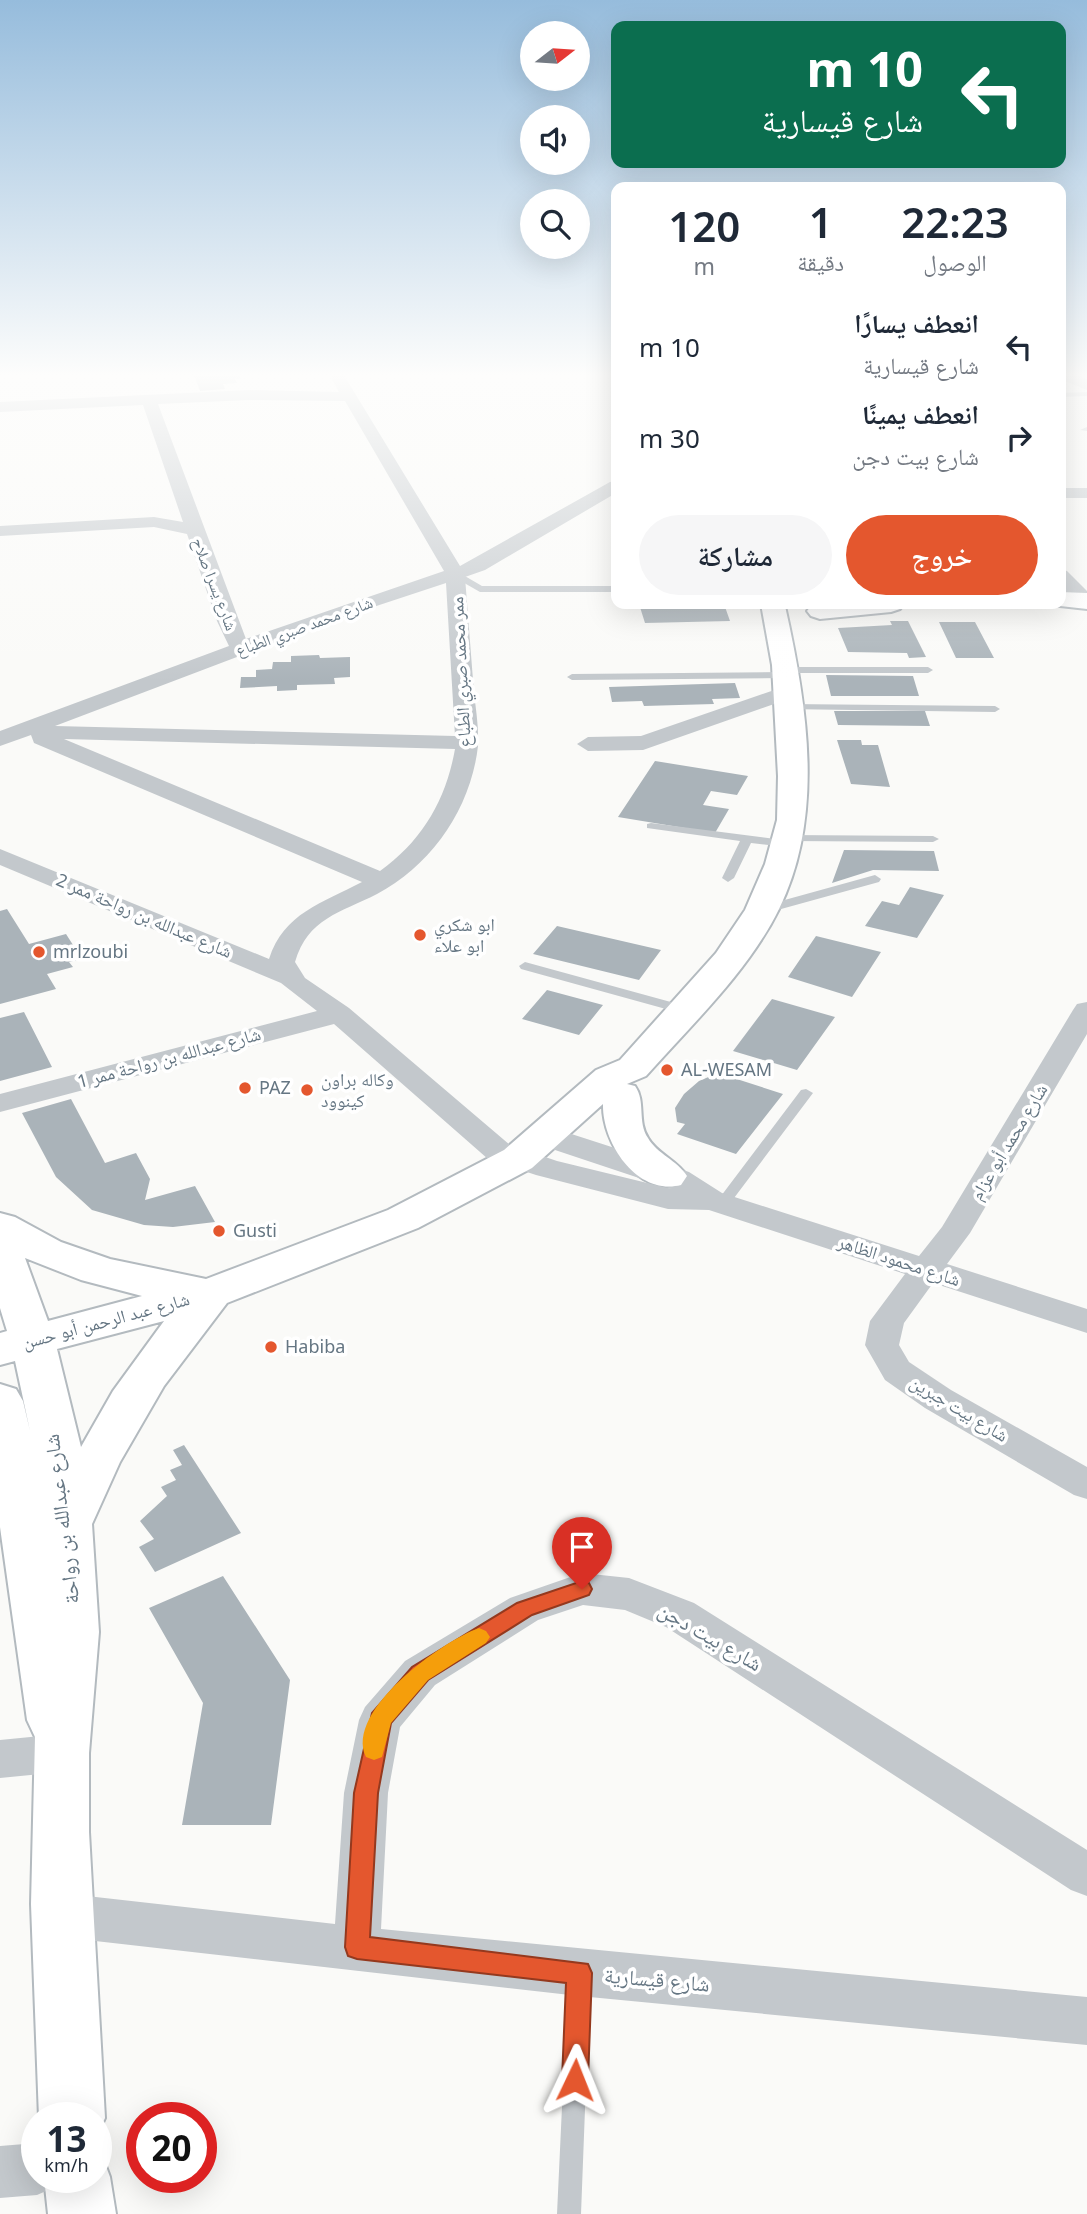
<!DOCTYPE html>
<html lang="ar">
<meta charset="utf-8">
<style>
body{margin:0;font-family:"Noto Sans","Noto Naskh Arabic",sans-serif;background:#f6f6f7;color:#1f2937;direction:rtl;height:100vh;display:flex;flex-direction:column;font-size:26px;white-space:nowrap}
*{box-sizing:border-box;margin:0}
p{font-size:23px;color:#747a83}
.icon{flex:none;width:38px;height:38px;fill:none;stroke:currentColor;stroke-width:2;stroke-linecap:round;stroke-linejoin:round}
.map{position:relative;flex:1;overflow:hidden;direction:ltr}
.drawer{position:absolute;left:611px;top:182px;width:455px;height:427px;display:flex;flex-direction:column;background:#fff;border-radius:14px;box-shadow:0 7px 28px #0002;direction:rtl}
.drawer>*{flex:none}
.top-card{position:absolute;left:611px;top:21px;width:455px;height:147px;border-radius:14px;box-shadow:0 7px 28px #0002;direction:rtl;background:#0b6e4f;color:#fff;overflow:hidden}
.needle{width:46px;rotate:73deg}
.fabs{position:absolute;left:520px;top:21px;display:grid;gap:14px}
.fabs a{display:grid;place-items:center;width:70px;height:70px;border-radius:50%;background:#fff;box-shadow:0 7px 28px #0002;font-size:35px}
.speed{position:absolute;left:21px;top:2102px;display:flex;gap:14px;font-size:35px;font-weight:700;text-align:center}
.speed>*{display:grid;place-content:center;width:91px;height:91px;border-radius:50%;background:#fff;box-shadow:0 7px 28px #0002;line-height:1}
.speed small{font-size:18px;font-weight:400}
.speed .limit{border:10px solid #d22;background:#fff;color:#111}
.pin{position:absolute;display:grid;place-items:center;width:60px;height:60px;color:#fff;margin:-72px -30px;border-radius:50% 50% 50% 0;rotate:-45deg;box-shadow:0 0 7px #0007}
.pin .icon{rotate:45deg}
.me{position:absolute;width:77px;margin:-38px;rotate:2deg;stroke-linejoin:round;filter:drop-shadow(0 0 5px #0008)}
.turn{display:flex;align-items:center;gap:24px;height:147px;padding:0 28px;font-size:32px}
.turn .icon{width:91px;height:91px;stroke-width:2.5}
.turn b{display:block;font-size:49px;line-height:60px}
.eta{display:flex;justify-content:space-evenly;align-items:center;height:119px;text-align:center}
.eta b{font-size:42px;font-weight:600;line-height:49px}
.primary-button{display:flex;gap:14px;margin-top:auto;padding:14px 28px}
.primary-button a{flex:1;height:80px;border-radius:42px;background:#e4572e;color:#fff;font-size:28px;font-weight:600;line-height:80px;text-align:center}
.primary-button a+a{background:#f6f6f7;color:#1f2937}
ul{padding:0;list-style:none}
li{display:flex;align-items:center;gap:21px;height:91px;padding:0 28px}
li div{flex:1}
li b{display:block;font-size:26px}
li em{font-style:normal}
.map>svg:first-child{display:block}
</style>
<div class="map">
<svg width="1087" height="2214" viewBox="0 0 1087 2214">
<rect width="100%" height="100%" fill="#fafaf8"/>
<!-- building -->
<path fill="#aab3b9" d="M193,372h45l3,7h-6l2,4 -14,1 2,5 -25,2z
M639,604h85l6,17 -85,2z
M890,621h18l18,36 -17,1 -2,-5 -59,-1 -10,-24 54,-3z
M939,622h36l19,36h-38z
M319,655l1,3 30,-1v20l-16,1 1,6 -38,1v5l-20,1v-5l-37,2 1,-11h15v-7l16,-1 1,-7h18v-6z
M826,675l87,1 6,20h-88z
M735,683l5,15 -28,1 2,5 -70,2 -2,-5 -30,1 -3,-15z
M834,711h91l5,15 -92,-1z
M837,740h24l1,5h16l12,42 -39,-3z
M655,761l93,15 -11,19 -26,-4 -8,14 26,4 -14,24 -97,-16z
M844,850l90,1 5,20 -66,-1 -41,13z
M910,887l34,8 -27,43 -52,-12 17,-25 17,4z
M7,909l22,35 37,-10 16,25 -13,3 4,5 -26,7 9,15 -56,15v-93z
M557,926l104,24 -22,30 -106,-26z
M816,936l65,16 -29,45 -64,-20z
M547,990l56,15 -24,30 -57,-16z
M772,999l63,18 -38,53 -64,-19z
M24,1012l28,55 -52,14v-63z
M718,1073l65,21 -47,60 -59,-20 8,-10 -8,-2 -2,-14 9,-14 15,-13z
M71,1099l34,64 31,-10 14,26 -5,21 50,-14 20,36 -42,5 -29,-2 -52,-15 -36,-33 -34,-64z
M184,1445l57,88 -86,39 -16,-25 15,-8 -14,-18 27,-25 -6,-9 15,-7 -6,-10 12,-5 -9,-15z
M223,1576l67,104 -19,145h-89l21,-122 -54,-95z"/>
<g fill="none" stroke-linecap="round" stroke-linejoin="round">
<!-- secondary casing -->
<g stroke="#b3babf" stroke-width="4">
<path id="secondary" d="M1060,592l27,1v16l-36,-4 9,-1z
M761,604l24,2c22,98 40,210 -6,303 -31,63 -87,115 -133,167l-19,8 8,2c11,15 2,36 13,52 9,16 29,22 39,38l-6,9c-44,11 -79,-42 -78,-81l-71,64 -114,60 -191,75 -63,83 -44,76 -28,62 7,108 -10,121v79l16,286 -9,20v-20h-57l-8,-214 4,-167 -8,-17 -27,-193v-143l16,5 7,12 7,30 -15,-70 -15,4v-32l7,-2 -7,-23v-95l15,4 46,25 49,17 96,20 182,-69 116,-60 92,-80 24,-10 96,-107 29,-43 20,-46 12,-44 1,-44 -6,-111zM25,1258l56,22 61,16 -94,25zM164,1321l-51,70 -32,56 -24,-98z
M818,604h86l-4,5 -9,3 -71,7 -9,-3 -4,-5 4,-5z
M96,2152l5,1 9,24 6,37h-68l-4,-37h52z"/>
</g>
<!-- lane -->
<path fill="#c3c8cc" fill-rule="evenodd" d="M1087,392v4l-27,1v-4z
M1087,427v4l-7,-1z
M452,572h6l24,14h134v6h-136l-28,-16z
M785,667h143l5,3 -5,3h-139l-1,4 -3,1 -213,2 -5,-3 5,-3 210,-2v-4z
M787,704l208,2 5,3 -5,3 -212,-3v-4z
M651,823l132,17v-4l4,-1 146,1 6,3 -6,3 -143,-1 2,3 -6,3 -35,-4 -17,35 -6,4 -6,-4 18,-37 -93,-13v-4z
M875,875l6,4 -2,3 -116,32 -6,-4 2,-3z
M525,962l164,45 2,3 -7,4 -163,-45 -2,-3z
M806,1089l7,4 -85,113h-10l-2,-3 2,-3 83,-110z
M579,1967l8,3 3,8 -9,236h-24l11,-236 3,-8z"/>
<!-- street -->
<path fill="#c3c8cc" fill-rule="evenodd" d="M328,372h14l118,194 150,-84 6,-1v12l-131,77 -20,7c3,39 6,77 9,116 2,17 5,36 4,53 -7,62 -46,119 -101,148 -37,19 -69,24 -82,68l10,16 44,30 161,137 47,16 115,28 -138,-46 -4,-7 4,-7 11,-2 11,2 133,43 33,21 197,63 23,-29 131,-217 4,-6 10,-2v32l-117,199 -23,31 140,45v24l-154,-50 -29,40 -5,22 10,17 42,28 136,77v32l-13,-4 -149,-87 -40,-28 -20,-35 5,-24 35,-47 -196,-64 -41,-1 -132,-34 -48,-16 -154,-135 -334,88v-18l317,-83 -36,-28 -281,-118v-16l269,110c15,-46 53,-56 93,-77l-328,-139 -3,-8 -31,11v-15l229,-85 -12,-25 -30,-87 -33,-7 -154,9v-10l154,-9 29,5 -40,-117 -143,7v-10l249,-12 90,2zM249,400l96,1 99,170 -198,68 -88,-235zM446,583l9,153 -400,-10 282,-107zM64,739l391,10c-9,51 -33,92 -75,122z
M1060,372h10l17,7v11l-27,-11z
M1060,488h27v10h-27z
M1060,569l7,2 20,20v16l-8,-2 -19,-19z
M786,686l11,6 -3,5 -151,53 -55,1 -11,-7 11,-7 53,-1z
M582,1573l47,5 65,25 393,247v46l-16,-6 -405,-263 -41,-17 -42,-5 -45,15 -103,65 -35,42 -12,66 -7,136 706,68v48l-508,-49 -519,-59 -16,-7 -7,-15 7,-15 16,-7 275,31 9,-131 15,-73 6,-13 40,-46 105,-63z
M61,1734l15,6 6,13 -6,13 -15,6 -61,6v-38z
M37,2143v34h22l-4,10 -18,8 -37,3v-52z"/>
<!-- secondary -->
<use href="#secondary" fill="#fff" fill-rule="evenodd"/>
</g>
<!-- sky -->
<linearGradient id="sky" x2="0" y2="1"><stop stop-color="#96bcdc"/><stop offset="0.55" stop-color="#fdfdfc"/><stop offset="1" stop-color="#fdfdfc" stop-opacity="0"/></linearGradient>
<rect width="1087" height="682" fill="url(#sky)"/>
<!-- route -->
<path fill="#e4572e" stroke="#94391e" stroke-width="2" d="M582,1581l7,2 3,6 -3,6 -57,20 -104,65 -37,43 -13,70 -8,144 218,27 4,9 -4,107 -4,9 -9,4 -9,-4 -4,-9 4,-97 -209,-24 -9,-3 -3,-9 9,-154 18,-80 40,-46 105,-64z"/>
<!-- slow -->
<path fill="#f59e0b" d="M479,1628l7,3 4,6 -4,6 -58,37 -37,43 -9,34 -8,3 -8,-3c-22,-46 76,-116 113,-129z"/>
<!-- markers -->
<g fill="#e4572e" stroke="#fff" stroke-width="2.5">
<circle cx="420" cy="935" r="7"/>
<circle cx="39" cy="952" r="7"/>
<circle cx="667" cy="1070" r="7"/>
<circle cx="245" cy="1088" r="7"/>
<circle cx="307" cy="1090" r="7"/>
<circle cx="219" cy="1231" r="7"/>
<circle cx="271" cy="1347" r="7"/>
</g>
<g text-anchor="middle" stroke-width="7" stroke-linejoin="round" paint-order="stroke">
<!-- far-street labels -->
<g font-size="16" fill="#657683" stroke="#fff">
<text transform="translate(215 584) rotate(69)" y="6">شارع يسرا صلاح</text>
<text transform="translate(304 626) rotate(-20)" y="6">شارع محمد صبري الطباع</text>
</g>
<!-- street labels -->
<g font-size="18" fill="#657683" stroke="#fff">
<text transform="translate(461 672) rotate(-93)" y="6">ممر محمد صبري الطباع</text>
<text transform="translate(144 916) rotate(23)" y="6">شارع عبدالله بن رواحة ممر 2</text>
<text transform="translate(169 1058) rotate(-15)" y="6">شارع عبدالله بن رواحة ممر 1</text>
<text transform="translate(1009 1142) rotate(-59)" y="6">شارع محمد أبو عزام</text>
<text transform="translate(899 1261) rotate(18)" y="6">شارع محمود الظاهر</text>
<text transform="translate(106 1321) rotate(-15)" y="6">شارع عبد الرحمن أبو حسن</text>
<text transform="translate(959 1409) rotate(31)" y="6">شارع بيت جبرين</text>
</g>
<!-- poi labels -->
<g font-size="18" fill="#657683" stroke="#fff" text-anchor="start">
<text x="434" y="931">ابو شكري<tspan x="434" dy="21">ابو علاء</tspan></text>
<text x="53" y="958">mrlzoubi</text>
<text x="681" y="1076">AL-WESAM</text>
<text x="321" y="1086">وكاله براون<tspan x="321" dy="21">كينوود</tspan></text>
<text x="259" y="1094">PAZ</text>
<text x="233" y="1237">Gusti</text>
<text x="285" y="1353">Habiba</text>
</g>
<!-- near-street labels -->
<g font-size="21" fill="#657683" stroke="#fff">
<text transform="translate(62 1519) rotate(-97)" y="7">شارع عبدالله بن رواحة</text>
<text transform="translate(710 1637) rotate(30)" y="7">شارع بيت دجن</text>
<text transform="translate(657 1980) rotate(5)" y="7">شارع قيسارية</text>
</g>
</g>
</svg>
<div class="fabs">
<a><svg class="needle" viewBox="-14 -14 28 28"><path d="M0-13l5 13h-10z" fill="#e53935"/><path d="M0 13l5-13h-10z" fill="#747a83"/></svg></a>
<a><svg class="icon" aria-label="sound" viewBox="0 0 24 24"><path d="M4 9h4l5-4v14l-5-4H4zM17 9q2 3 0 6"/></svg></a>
<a><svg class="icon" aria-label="search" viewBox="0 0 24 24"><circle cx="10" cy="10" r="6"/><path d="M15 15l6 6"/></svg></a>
</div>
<div class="speed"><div>13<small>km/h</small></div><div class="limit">20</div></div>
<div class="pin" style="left:582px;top:1589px;background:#d93025"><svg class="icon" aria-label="arrive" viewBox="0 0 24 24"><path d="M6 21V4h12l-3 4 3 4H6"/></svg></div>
<svg class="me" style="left:575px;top:2080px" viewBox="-20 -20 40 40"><path d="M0-17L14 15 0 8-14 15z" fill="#e4572e" stroke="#fff" stroke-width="4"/></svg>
<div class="top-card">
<div class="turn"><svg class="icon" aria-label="left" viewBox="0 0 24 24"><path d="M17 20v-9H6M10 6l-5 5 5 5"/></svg><div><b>10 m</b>شارع قيسارية</div></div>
</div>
<section class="drawer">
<div class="eta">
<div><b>22:23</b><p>الوصول</p></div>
<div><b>1</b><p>دقيقة</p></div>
<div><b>120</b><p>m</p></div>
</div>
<ul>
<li><svg class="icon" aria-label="left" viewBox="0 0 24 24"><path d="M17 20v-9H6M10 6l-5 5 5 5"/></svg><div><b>انعطف يسارًا</b><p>شارع قيسارية</p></div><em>10 m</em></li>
<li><svg class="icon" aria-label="right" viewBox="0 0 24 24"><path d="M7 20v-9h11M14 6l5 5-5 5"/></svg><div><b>انعطف يمينًا</b><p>شارع بيت دجن</p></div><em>30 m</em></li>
</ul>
<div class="primary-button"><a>خروج</a><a>مشاركة</a></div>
</section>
</div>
